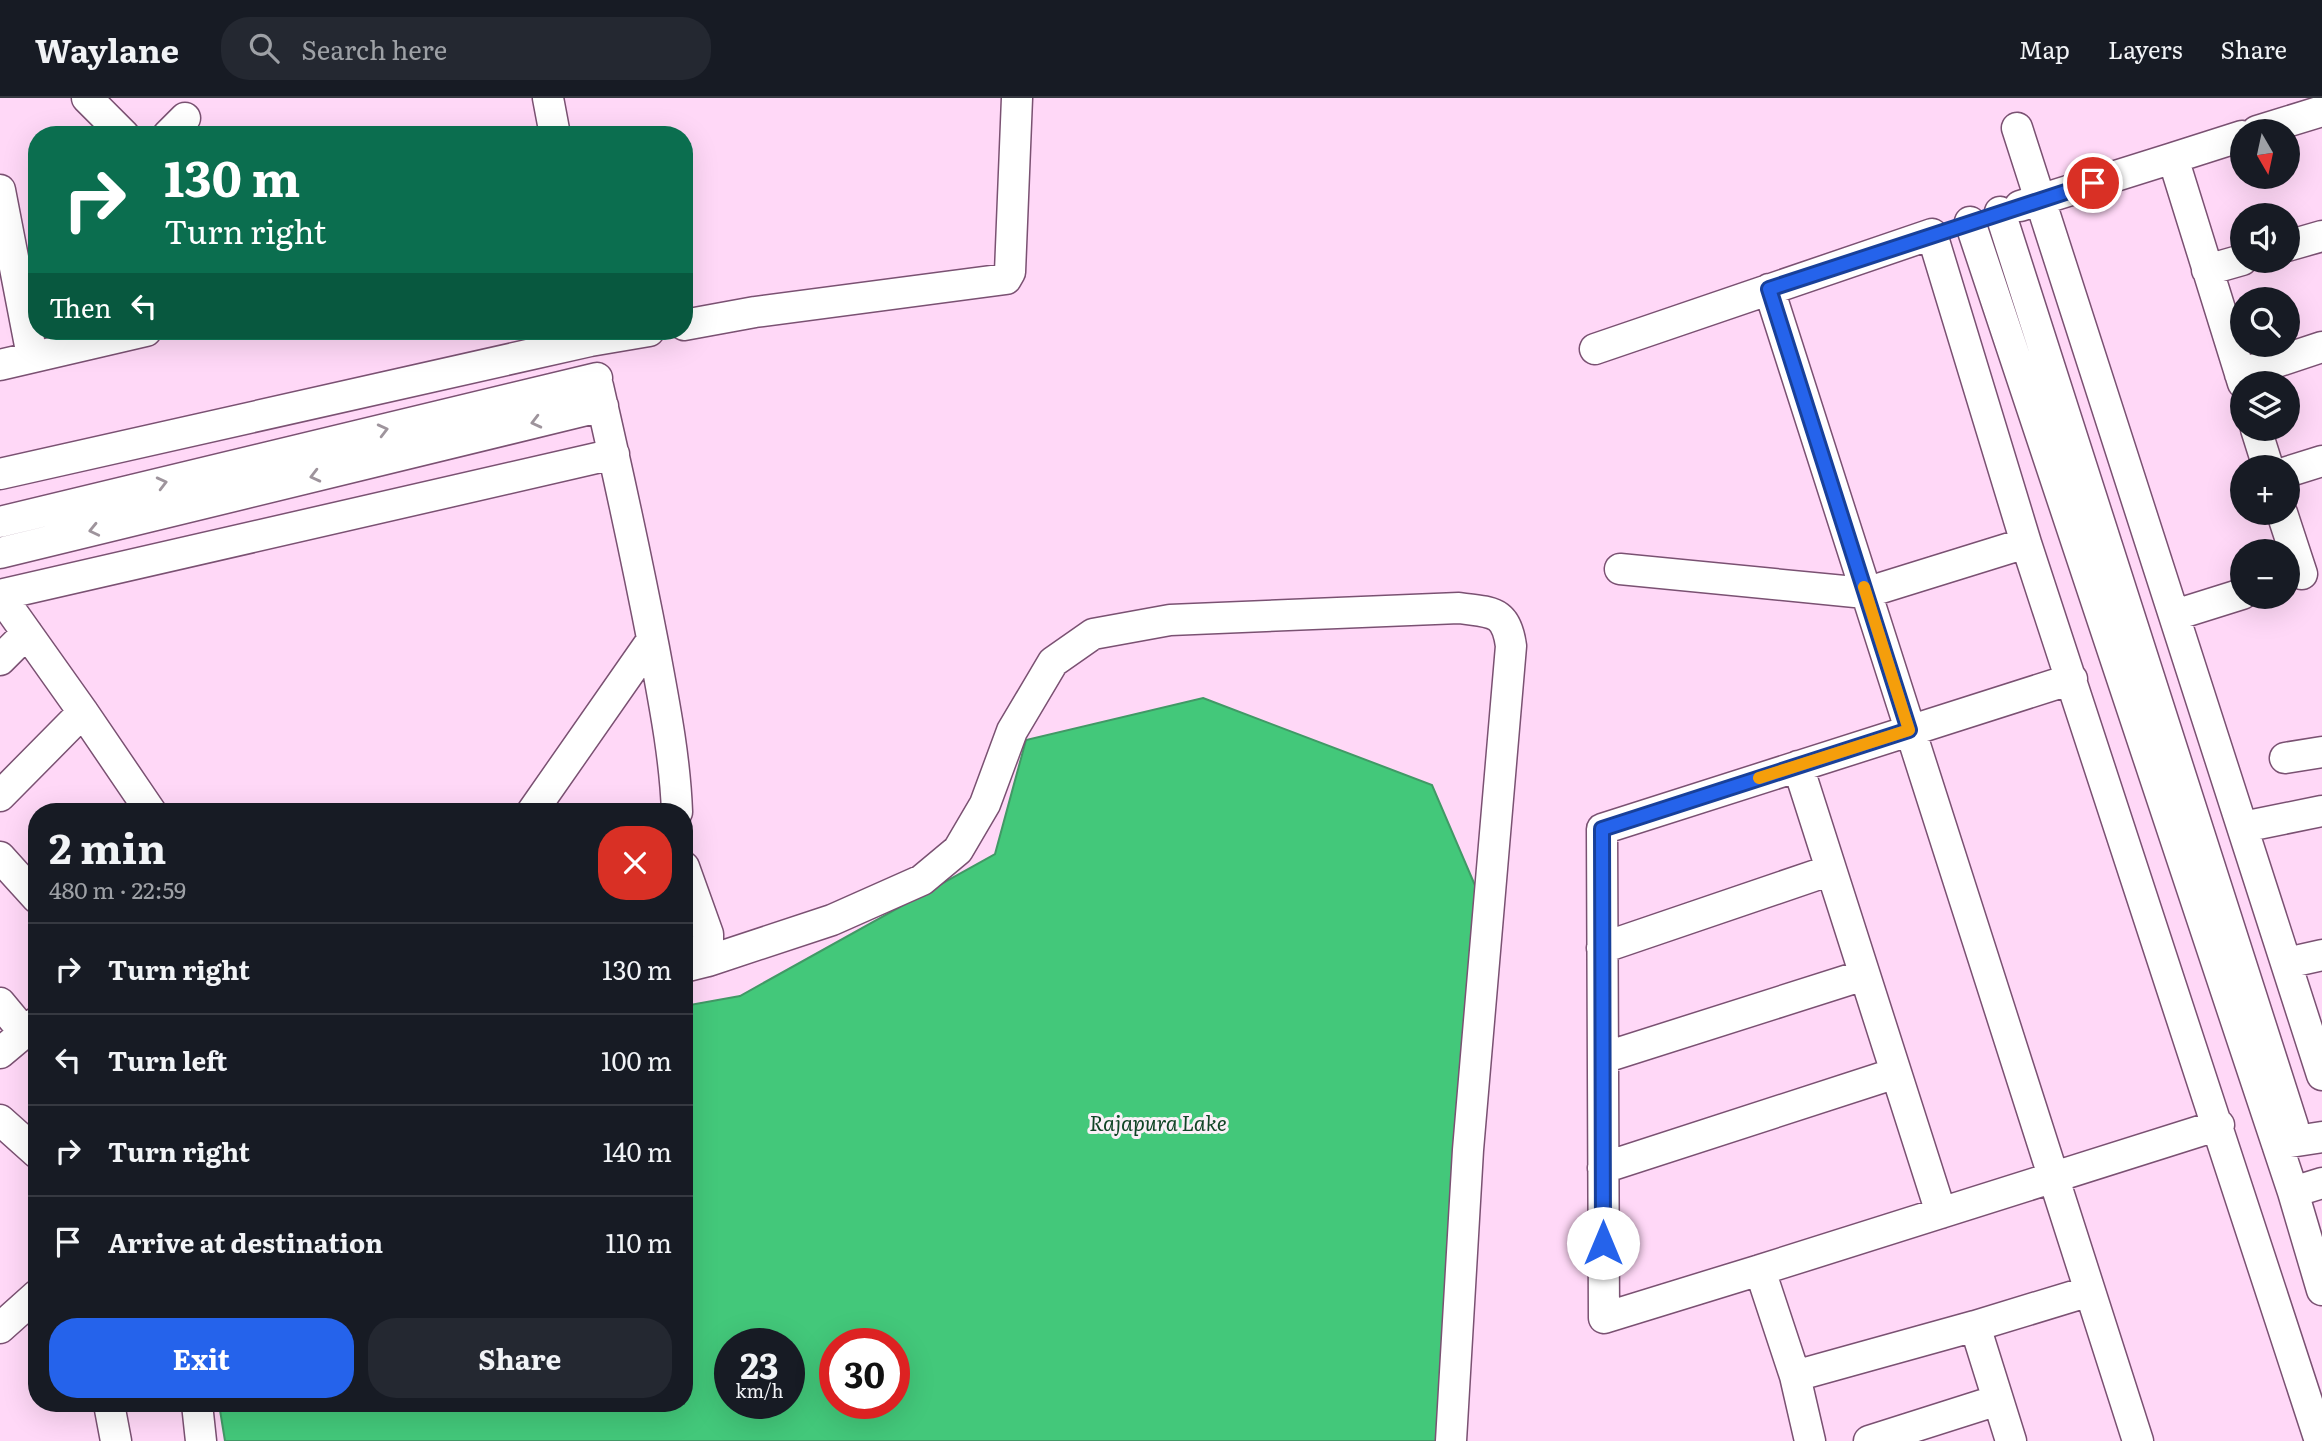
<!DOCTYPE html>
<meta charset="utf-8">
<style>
body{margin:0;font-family:Literata,serif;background:#242831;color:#f1f3f6;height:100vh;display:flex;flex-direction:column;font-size:26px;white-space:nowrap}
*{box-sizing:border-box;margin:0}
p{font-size:23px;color:#9ea1a6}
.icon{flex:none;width:38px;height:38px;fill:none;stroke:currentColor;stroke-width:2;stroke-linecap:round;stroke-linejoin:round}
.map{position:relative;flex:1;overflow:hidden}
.panel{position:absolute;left:28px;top:705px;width:665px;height:609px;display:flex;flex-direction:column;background:#171b24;border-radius:28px;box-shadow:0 7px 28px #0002}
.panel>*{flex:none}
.banner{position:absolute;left:28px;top:28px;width:665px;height:214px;border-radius:28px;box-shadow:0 7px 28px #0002;background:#0b6e4f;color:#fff;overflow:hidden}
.needle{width:46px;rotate:171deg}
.fabs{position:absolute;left:2230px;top:21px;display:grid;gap:14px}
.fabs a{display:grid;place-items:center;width:70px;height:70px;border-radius:50%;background:#171b24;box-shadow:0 7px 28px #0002;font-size:35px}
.speed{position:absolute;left:714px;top:1230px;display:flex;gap:14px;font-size:35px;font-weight:700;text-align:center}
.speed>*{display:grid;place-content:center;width:91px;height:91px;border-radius:50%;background:#171b24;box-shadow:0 7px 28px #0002;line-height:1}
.speed small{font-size:18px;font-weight:400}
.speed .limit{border:10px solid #d22;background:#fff;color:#111}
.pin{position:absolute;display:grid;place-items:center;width:60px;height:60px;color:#fff;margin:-30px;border:4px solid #fff;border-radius:50%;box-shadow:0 2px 7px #0007}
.me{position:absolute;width:77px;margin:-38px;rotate:0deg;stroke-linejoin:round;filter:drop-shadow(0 0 5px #0008)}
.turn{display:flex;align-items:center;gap:24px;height:147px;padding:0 21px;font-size:32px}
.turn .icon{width:91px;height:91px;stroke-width:2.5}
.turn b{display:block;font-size:49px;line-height:60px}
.then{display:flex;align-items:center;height:66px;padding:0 21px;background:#0003;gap:14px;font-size:26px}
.round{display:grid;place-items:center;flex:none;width:74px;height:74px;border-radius:28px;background:#242831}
.overview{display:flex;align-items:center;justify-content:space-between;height:119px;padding:0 21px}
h1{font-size:42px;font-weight:700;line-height:52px}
.action{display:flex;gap:14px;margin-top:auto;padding:14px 21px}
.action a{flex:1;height:80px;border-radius:28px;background:#2563eb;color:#fff;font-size:28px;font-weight:700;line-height:80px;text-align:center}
.action a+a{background:#242831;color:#f1f3f6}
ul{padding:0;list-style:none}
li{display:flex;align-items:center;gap:21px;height:91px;padding:0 21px;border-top:2px solid #363941}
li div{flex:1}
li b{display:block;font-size:26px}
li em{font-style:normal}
header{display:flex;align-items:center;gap:42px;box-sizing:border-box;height:98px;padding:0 35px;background:#171b24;border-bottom:2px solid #363941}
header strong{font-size:33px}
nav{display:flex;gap:38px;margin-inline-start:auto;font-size:24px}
.search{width:490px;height:63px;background:#242831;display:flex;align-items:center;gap:18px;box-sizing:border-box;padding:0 24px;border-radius:28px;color:#9ea1a6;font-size:26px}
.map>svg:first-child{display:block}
</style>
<header>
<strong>Waylane</strong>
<div class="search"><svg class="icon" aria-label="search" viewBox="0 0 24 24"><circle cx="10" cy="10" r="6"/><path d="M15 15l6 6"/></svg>Search here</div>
<nav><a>Map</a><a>Layers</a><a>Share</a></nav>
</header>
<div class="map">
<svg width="2322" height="1343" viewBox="0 0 2322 1343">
<rect width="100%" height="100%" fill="#ffd8f7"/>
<!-- water -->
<path fill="#43c87a" stroke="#419966" stroke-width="2" fill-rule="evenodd" d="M1203,600l229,87 63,147 -34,509h-1236l-6,-37h465v-398l56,-10 255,-142 31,-114zM730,1246h59v60h-59zM835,1246h59v60h-59z"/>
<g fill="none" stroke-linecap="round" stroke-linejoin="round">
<!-- minor casing -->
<g stroke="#7a5172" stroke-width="33">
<path id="minor" d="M87,0l37,37
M548,0l7,37
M2017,30l305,947
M2257,33l65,-20
M168,37l17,-17
M2173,60l69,-22
M0,92l32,166
M2020,108l153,-48 70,225
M2000,114l293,914
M1970,124l323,970 29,98
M2287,148l35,-10
M2207,172l35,-10
M1769,191l369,1152
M684,227l71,-13 251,-33 4,-7 7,-174
M1595,251l337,-115 94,309 294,898
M0,267l146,-34
M2240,276l82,-27
M598,288c20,87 39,174 56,262 10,54 21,109 23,164
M2256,331l12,38
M2287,374l35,-11
M0,376l590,-133 59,-10
M2282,415l20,61
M0,424l597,-144
M0,455l603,-147
M1620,471l245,24 161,-50
M0,497l614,-141
M0,497l83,117 68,100
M2175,517l67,-21
M0,562l27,-27
M2285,660l37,-6
M1798,668l143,447
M0,698l83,-84
M532,714l120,-172
M2243,729l79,-16
M0,759l37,41
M684,769l24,67v27l-24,6
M1602,850l229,-78
M708,863l124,-41 90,-40 36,-30 27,-46 27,-73 41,-69 40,-28 77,-14 289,-12c32,5 47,1 52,38l-43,504 -17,291
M2287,865l35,-8
M0,905l24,29
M0,955l37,-31
M1603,960l261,-83
M0,1022l37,33
M2277,1046l45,-7
M1603,1070l293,-95
M2293,1094l29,-9
M1760,1172l-156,48 -2,-489 470,-150
M0,1230l37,-33
M1795,1278l180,-50
M109,1306l7,37
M197,1306l4,37
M1810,1343l-15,-65 -35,-106 459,-145
M1869,1343l129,-41
M2011,1343l-36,-115 115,-35"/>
</g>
<!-- minor -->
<use href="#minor" stroke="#fff" stroke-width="30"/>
</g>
<!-- one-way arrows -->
<defs><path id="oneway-chevron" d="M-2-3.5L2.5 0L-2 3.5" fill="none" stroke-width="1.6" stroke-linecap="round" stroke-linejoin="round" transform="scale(1.75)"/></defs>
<g stroke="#9e949c">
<use href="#oneway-chevron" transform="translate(536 324) rotate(166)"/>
<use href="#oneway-chevron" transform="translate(383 332) rotate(-14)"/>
<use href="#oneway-chevron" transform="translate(315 378) rotate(166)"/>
<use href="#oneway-chevron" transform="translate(162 385) rotate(-14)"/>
<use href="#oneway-chevron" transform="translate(94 432) rotate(167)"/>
</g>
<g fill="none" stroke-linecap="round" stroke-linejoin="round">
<!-- route casing -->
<g stroke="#184099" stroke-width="18">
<path id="route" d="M1603,1145l-1,-414 307,-99 -140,-441 324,-106"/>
</g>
<!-- route -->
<use href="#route" stroke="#2563eb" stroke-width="12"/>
<!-- slow -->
<path stroke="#f59e0b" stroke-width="12" d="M1759,680l150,-48 -45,-143"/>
</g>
<g text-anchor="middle" stroke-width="6" stroke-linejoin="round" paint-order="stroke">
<!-- water labels -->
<g font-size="21" font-style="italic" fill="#0f4425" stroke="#faf0f7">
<text x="1158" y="1033">Rajapura Lake</text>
</g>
</g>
</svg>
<div class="fabs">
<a><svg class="needle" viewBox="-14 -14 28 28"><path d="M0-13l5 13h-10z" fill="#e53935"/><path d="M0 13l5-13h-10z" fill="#9ea1a6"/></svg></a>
<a><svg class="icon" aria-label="sound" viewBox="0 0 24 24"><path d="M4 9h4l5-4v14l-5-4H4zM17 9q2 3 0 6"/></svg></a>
<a><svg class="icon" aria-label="search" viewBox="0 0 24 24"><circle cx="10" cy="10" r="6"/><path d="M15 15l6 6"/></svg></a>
<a><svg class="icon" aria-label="layers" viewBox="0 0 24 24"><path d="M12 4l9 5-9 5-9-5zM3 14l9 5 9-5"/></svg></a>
<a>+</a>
<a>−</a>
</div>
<div class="speed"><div>23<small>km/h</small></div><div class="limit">30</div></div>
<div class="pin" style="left:2093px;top:85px;background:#d93025"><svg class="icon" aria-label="arrive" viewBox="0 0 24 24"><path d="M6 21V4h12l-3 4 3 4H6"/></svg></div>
<svg class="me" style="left:1603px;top:1145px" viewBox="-20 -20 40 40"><circle r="19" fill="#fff"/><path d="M0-13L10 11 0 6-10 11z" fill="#2563eb"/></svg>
<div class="banner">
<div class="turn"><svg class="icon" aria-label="right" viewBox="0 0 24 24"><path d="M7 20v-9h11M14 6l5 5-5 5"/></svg><div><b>130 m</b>Turn right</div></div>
<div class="then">Then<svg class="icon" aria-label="left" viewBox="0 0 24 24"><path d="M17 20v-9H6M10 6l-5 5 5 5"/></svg></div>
</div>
<section class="panel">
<div class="overview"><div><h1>2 min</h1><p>480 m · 22:59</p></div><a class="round" style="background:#d93025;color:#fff"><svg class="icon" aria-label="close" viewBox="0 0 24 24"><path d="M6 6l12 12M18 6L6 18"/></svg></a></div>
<ul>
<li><svg class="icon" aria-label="right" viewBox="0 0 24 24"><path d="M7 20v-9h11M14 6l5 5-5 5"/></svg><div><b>Turn right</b></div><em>130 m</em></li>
<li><svg class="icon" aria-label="left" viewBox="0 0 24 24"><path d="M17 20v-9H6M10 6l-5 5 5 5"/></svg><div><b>Turn left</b></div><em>100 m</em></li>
<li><svg class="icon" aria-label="right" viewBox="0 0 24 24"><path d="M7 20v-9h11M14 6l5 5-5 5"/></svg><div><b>Turn right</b></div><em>140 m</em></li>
<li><svg class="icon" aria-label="arrive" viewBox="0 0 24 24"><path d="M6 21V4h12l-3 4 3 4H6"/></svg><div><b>Arrive at destination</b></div><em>110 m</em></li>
</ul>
<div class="action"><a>Exit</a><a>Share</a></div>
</section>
</div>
